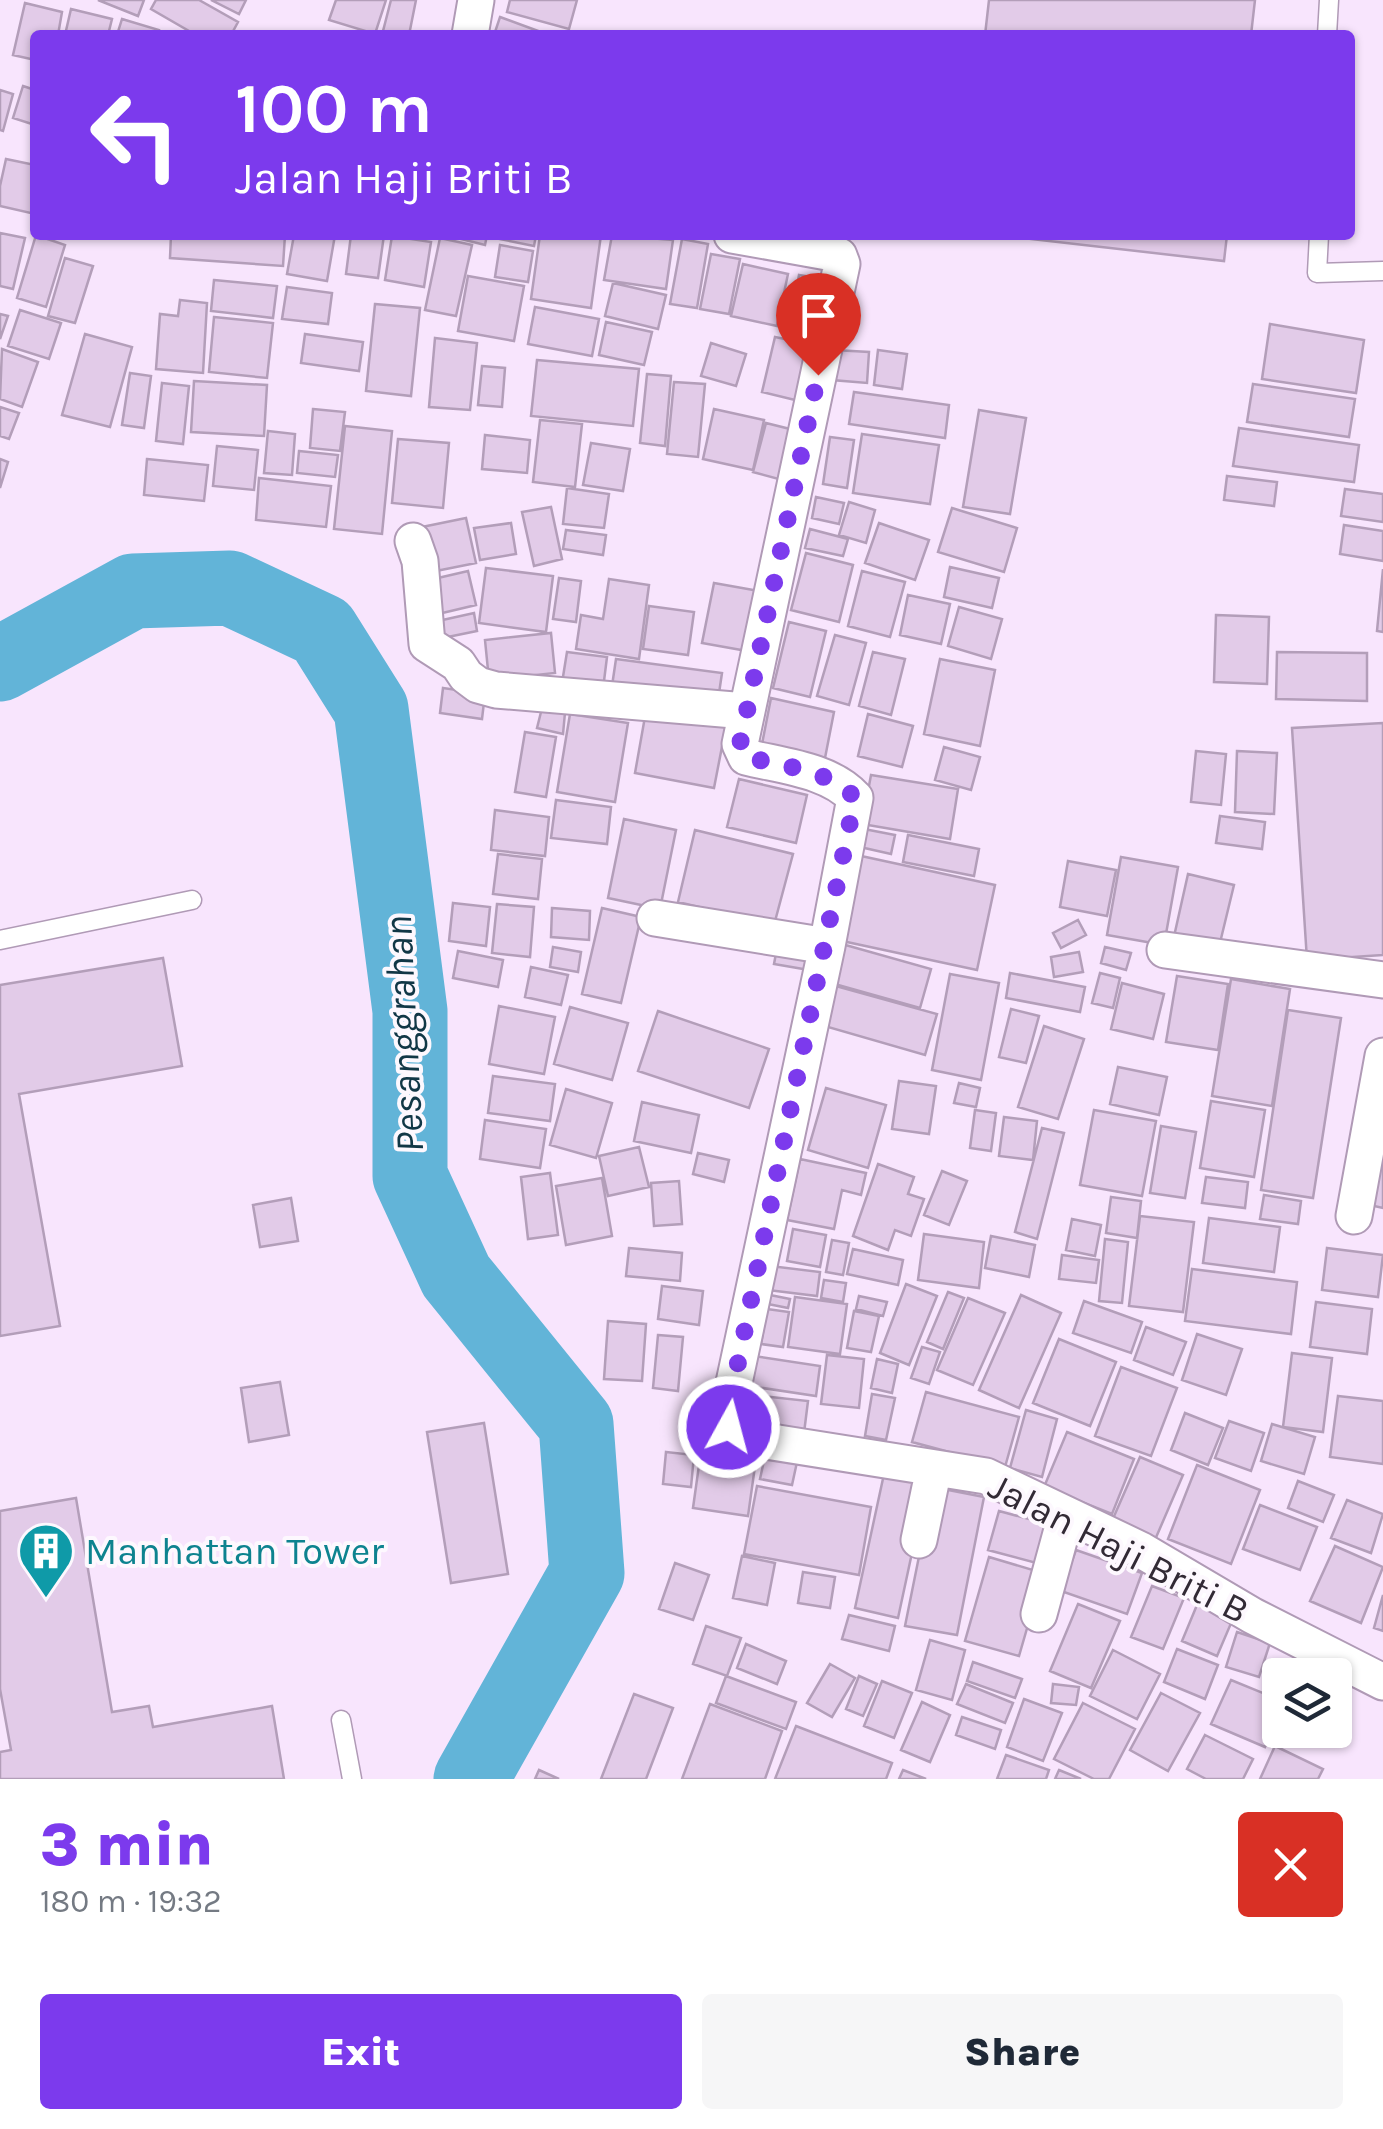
<!DOCTYPE html>
<meta charset="utf-8">
<style>
body{margin:0;font-family:Karla,sans-serif;background:#f6f6f7;color:#1f2937;height:100vh;display:flex;flex-direction:column;font-size:38px;white-space:nowrap}
*{box-sizing:border-box;margin:0}
p{font-size:32px;color:#747a83}
.icon{flex:none;width:55px;height:55px;fill:none;stroke:currentColor;stroke-width:2;stroke-linecap:round;stroke-linejoin:round}
.map{position:relative;height:1779px;overflow:hidden}
.details{display:flex;flex-direction:column;background:#fff;flex:1}
.details>*{flex:none}
.hud{position:absolute;left:30px;top:30px;width:1325px;height:210px;border-radius:10px;box-shadow:0 2px 8px #0004;background:#7c3aed;color:#fff;overflow:hidden}
.buttons{position:absolute;left:1262px;top:1658px;display:grid;gap:20px}
.buttons a{display:grid;place-items:center;width:90px;height:90px;border-radius:10px;background:#fff;box-shadow:0 2px 8px #0004;font-size:50px}
.pin{position:absolute;display:grid;place-items:center;width:85px;height:85px;color:#fff;margin:-102px -42px;border-radius:50% 50% 50% 0;rotate:-45deg;box-shadow:0 0 10px #0007}
.pin .icon{rotate:45deg}
.me{position:absolute;width:110px;margin:-55px;rotate:7deg;stroke-linejoin:round;filter:drop-shadow(0 0 8px #0008)}
.turn{display:flex;align-items:center;gap:35px;height:210px;padding:0 40px;font-size:45px}
.turn .icon{width:130px;height:130px;stroke-width:2.5}
.turn b{display:block;font-size:70px;line-height:85px}
.round{display:grid;place-items:center;flex:none;width:105px;height:105px;border-radius:10px;background:#f6f6f7}
.overview{display:flex;align-items:center;justify-content:space-between;height:170px;padding:0 40px}
h1{font-size:60px;font-weight:800;line-height:75px;color:#7c3aed}
.action{display:flex;gap:20px;margin-top:auto;padding:20px 40px}
.action a{flex:1;height:115px;border-radius:10px;background:#7c3aed;color:#fff;font-size:40px;font-weight:800;line-height:115px;text-align:center}
.action a+a{background:#f6f6f7;color:#1f2937}
.map>svg:first-child{display:block}
</style>
<div class="map">
<svg width="1383" height="1779" viewBox="0 0 1383 1779">
<rect width="100%" height="100%" fill="#f8e5fd"/>
<g fill="none" stroke-linecap="round" stroke-linejoin="round">
<!-- river -->
<path stroke="#62b4d8" stroke-width="75" d="M0,664l133,-73 97,-3 92,43 49,78 39,302v165l46,100 120,148 11,149 -116,206"/>
</g>
<!-- building -->
<path fill="#e2cbe8" stroke="#b39eb9" stroke-width="2.5" d="M98,0h46l-6,16z
M156,0h43l39,22 -7,13h-35l-45,-26z
M211,0h35l-7,14z
M336,0h50l-11,34 -46,-14z
M391,0h25l-7,35h-27z
M510,0h67l-8,29 -62,-17z
M989,0h266l-4,35h-266z
M25,3l37,9 -4,23h-23v25l-22,-5z
M71,9l41,10 -4,16h-43z
M500,17l49,18h-55z
M122,19l37,11 -1,5h-41z
M23,86l12,4v35l-22,-7z
M0,90l13,4 -10,37 -3,-1z
M6,159l29,6v49l-35,-8v-20z
M0,233l25,5 -12,51 -13,-3z
M36,235l29,10 -19,62 -29,-9z
M171,235h114l-2,31 -113,-8z
M294,235h41l-8,46 -40,-7z
M351,235h33l-6,43 -32,-4z
M445,235h42l-2,10z
M496,235h40l-2,11 -39,-8z
M540,235h61l-10,73 -60,-9z
M612,235l61,5 -7,49 -62,-9z
M997,235h230l-3,26z
M392,236l39,6 -7,45 -39,-7z
M440,238l32,7 -16,71 -31,-6z
M682,239l26,5 -11,64 -27,-4z
M500,245l33,6 -5,31 -33,-5z
M711,254l29,5 -11,55 -29,-5z
M65,258l28,8 -18,57 -27,-7z
M743,264l45,10 -11,52 -46,-10z
M799,275l31,5 -7,41 -31,-5z
M468,276l56,10 -10,55 -56,-10z
M214,280l63,6 -4,32 -62,-7z
M613,283l53,12 -8,34 -53,-13z
M287,287l45,6 -4,31 -46,-5z
M180,300l27,3 -4,70 -47,-4 4,-55 18,2z
M375,304l45,4 -9,88 -45,-5z
M535,307l64,12 -7,37 -64,-12z
M20,310l41,13 -12,36 -41,-13z
M0,314l8,2 -8,23z
M214,317l59,6 -6,55 -58,-6z
M606,322l46,10 -8,33 -45,-10z
M1270,324l94,16 -8,53 -94,-14z
M85,334l47,13 -22,80 -48,-12z
M305,334l58,8 -4,29 -58,-8z
M775,337l34,7 -14,56 -33,-8z
M435,338l42,5 -7,67 -41,-3z
M711,343l35,11 -10,32 -35,-10z
M2,349l36,13 -16,45 -22,-8z
M834,350l35,2 -2,31 -35,-3z
M878,350l29,4 -5,35 -28,-4z
M537,360l102,9 -6,57 -102,-10z
M482,366l23,2 -3,39 -24,-2z
M130,373l21,3 -7,52 -22,-3z
M647,374l24,2 -6,70 -25,-3z
M194,381l73,4 -3,51 -73,-4z
M674,382l31,2 -7,73 -31,-3z
M162,383l27,3 -6,58 -27,-3z
M1253,384l102,15 -6,38 -102,-15z
M854,392l95,13 -4,33 -96,-14z
M0,407l19,6 -10,26 -9,-3z
M313,409l32,3 -5,39 -30,-3z
M714,409l50,11 -11,50 -50,-11z
M979,410l47,8 -16,96 -47,-7z
M540,420l42,4 -7,63 -42,-5z
M766,423l32,8 -12,50 -33,-9z
M345,426l47,5 -10,103 -48,-5z
M1239,428l120,17 -5,37 -121,-16z
M268,431l27,3 -3,41 -28,-2z
M862,434l77,11 -9,59 -77,-11z
M485,435l45,5 -3,33 -45,-4z
M830,437l24,3 -7,48 -24,-4z
M398,439l51,4 -6,65 -51,-5z
M591,443l39,6 -7,42 -40,-6z
M217,446l41,4 -4,40 -41,-4z
M299,451l39,4 -3,22 -38,-4z
M0,459l8,3 -8,26z
M147,459l61,6 -4,36 -60,-6z
M1227,476l50,6 -3,24 -50,-6z
M259,478l72,8 -5,41 -70,-7z
M567,488l42,6 -5,34 -41,-4z
M1345,489l38,5v28l-42,-6z
M816,497l28,6 -5,21 -27,-6z
M849,502l26,8 -9,33 -27,-8z
M551,507l11,52 -28,7 -12,-54z
M952,508l65,20 -13,44 -66,-20z
M466,518l10,45 -50,10 -9,-45z
M511,523l5,31 -36,6 -6,-32z
M879,523l50,17 -14,40 -50,-17z
M1344,525l39,6v30l-43,-7z
M810,529l38,10 -5,17 -38,-8z
M566,530l40,5 -3,20 -40,-6z
M806,553l47,12 -14,57 -48,-12z
M950,567l49,11 -7,30 -48,-11z
M486,568l67,8 -7,56 -67,-9z
M1383,569v63l-6,-1z
M468,571l8,34 -42,10 -9,-34z
M862,571l43,11 -15,55 -42,-11z
M559,578l22,3 -5,41 -23,-3z
M609,579l40,6 -10,74 -63,-10 5,-34 22,4z
M714,583l45,8 -12,60 -45,-8z
M908,595l42,9 -9,40 -41,-9z
M649,606l45,6 -6,43 -45,-6z
M959,607l43,12 -11,40 -43,-13z
M474,613l3,18 -44,9 -4,-17z
M1216,615l53,2 -2,67 -53,-2z
M789,622l37,9 -16,66 -37,-9z
M551,633l4,40 -66,7 -4,-40z
M835,635l31,8 -17,62 -32,-9z
M567,652l40,5 -4,32 -41,-6z
M873,652l32,7 -14,56 -32,-9z
M1277,652l90,1v48l-91,-2z
M616,659l106,14 -4,27 -106,-14z
M940,659l55,11 -15,76 -56,-12z
M443,688l42,6 -3,25 -42,-6z
M771,698l63,14 -9,46 -63,-14z
M544,700l22,2 -3,32 -26,-6z
M646,711l80,15 -12,62 -79,-15z
M570,714l58,9 -13,79 -58,-10z
M868,714l45,12 -11,41 -44,-11z
M1383,723v232l-76,5 -15,-232z
M525,732l31,5 -10,60 -31,-5z
M944,747l36,10 -9,33 -36,-10z
M1196,751l30,3 -5,51 -30,-3z
M1237,751l40,2 -3,61 -39,-2z
M871,775l87,14 -8,50 -88,-15z
M739,779l68,16 -11,48 -69,-16z
M556,800l55,7 -4,37 -56,-6z
M495,810l54,7 -4,39 -54,-6z
M1220,816l45,6 -3,27 -46,-6z
M624,819l52,11 -16,79 -52,-11z
M864,829l31,6 -4,19 -31,-7z
M695,830l98,24 -19,71 -96,-23z
M908,835l71,14 -5,27 -71,-14z
M498,854l44,5 -4,40 -45,-5z
M852,854l143,31 -18,85 -144,-31z
M1121,857l57,10 -14,78 -57,-10z
M1068,861l48,9 -9,46 -47,-9z
M1188,874l46,11 -16,66 -45,-10z
M453,903l37,4 -4,39 -37,-5z
M497,904l37,3 -4,50 -38,-4z
M552,908l38,3 -1,29 -38,-3z
M602,908l39,9 -20,86 -39,-9z
M1078,920l8,15 -25,13 -8,-15z
M778,943l34,7 -3,20 -35,-6z
M842,944l89,25 -11,39 -89,-25z
M553,947l28,5 -3,20 -28,-5z
M1105,947l26,6 -5,17 -25,-7z
M458,951l45,9 -5,27 -45,-9z
M1079,952l4,20 -29,5 -3,-20z
M163,958l19,108 -163,28 41,232 -60,10v-351z
M531,967l37,8 -7,30 -36,-8z
M1010,973l75,14 -5,25 -74,-14z
M1100,973l20,5 -7,30 -21,-5z
M950,974l49,9 -18,97 -49,-10z
M1177,976l51,8 -10,66 -52,-8z
M1231,979l59,10 -18,117 -60,-10z
M825,983l112,31 -12,41 -111,-32z
M1122,983l42,11 -11,45 -42,-10z
M499,1006l56,11 -11,57 -55,-10z
M570,1007l58,16 -16,57 -58,-16z
M1011,1009l28,7 -13,47 -27,-6z
M1288,1010l53,8 -28,180 -52,-8z
M658,1011l111,38 -20,59 -111,-37z
M1044,1026l40,13 -26,80 -40,-12z
M1118,1067l49,10 -8,38 -49,-11z
M493,1076l62,8 -5,37 -62,-8z
M899,1081l37,5 -7,48 -37,-5z
M959,1083l21,5 -4,19 -22,-4z
M826,1088l60,17 -18,63 -60,-18z
M566,1089l46,14 -16,55 -46,-13z
M1211,1101l54,9 -11,67 -54,-9z
M642,1102l57,13 -8,38 -57,-12z
M975,1110l21,3 -5,38 -21,-3z
M1094,1110l62,11 -14,75 -62,-11z
M1004,1117l33,4 -4,39 -34,-4z
M485,1120l61,9 -6,39 -60,-9z
M1161,1126l35,6 -11,66 -35,-5z
M1042,1128l22,5 -27,106 -22,-7z
M1383,1143v65l-13,-3z
M639,1147l10,40 -41,9 -9,-40z
M698,1153l31,7 -5,22 -31,-8z
M800,1159l66,14 -5,22 -19,-5 -8,39 -47,-9z
M878,1164l36,13 -6,17 16,5 -13,37 -16,-6 -7,20 -35,-14z
M942,1171l25,10 -18,44 -25,-10z
M550,1173l8,62 -30,4 -7,-62z
M1206,1177l42,5 -3,26 -43,-5z
M602,1178l10,58 -46,9 -10,-59z
M679,1181l3,43 -28,2 -3,-43z
M1264,1195l37,6 -3,23 -38,-5z
M1111,1197l30,4 -4,37 -31,-5z
M291,1198l7,43 -38,6 -7,-42z
M1140,1216l54,6 -11,90 -54,-6z
M1209,1218l71,9 -6,45 -71,-9z
M1072,1219l29,6 -6,31 -29,-6z
M793,1229l33,6 -6,32 -33,-6z
M924,1234l60,8 -5,46 -61,-8z
M991,1236l44,9 -6,32 -44,-9z
M1105,1239l23,3 -6,61 -23,-2z
M832,1240l17,3 -6,32 -17,-3z
M629,1248l53,5 -2,28 -54,-5z
M1327,1248l56,7 -5,42 -56,-7z
M853,1249l50,11 -5,25 -51,-11z
M1062,1255l37,5 -3,23 -37,-4z
M762,1265l58,7 -3,24 -58,-7z
M1192,1269l105,13 -6,52 -106,-13z
M824,1280l22,3 -3,19 -22,-4z
M906,1284l31,12 -28,69 -29,-12z
M662,1286l41,5 -4,34 -41,-6z
M948,1292l16,6 -21,51 -16,-7z
M770,1295l20,4 -2,9 -20,-4z
M1021,1295l40,18 -42,95 -40,-18z
M859,1296l28,6 -4,14 -27,-7z
M795,1297l52,7 -7,50 -52,-7z
M968,1298l37,15 -32,72 -36,-15z
M1084,1301l58,21 -11,31 -58,-20z
M1316,1302l56,7 -5,45 -57,-7z
M767,1309l22,3 -6,35 -22,-3z
M854,1311l25,5 -8,36 -24,-4z
M608,1321l38,3 -4,57 -38,-2z
M1146,1327l40,15 -13,33 -39,-15z
M1197,1334l45,15 -16,46 -44,-15z
M658,1335l25,2 -5,54 -25,-3z
M1059,1339l57,23 -26,64 -57,-23z
M922,1347l18,5 -11,32 -18,-6z
M1292,1353l40,5 -9,74 -40,-5z
M747,1355l73,11 -4,30 -73,-11z
M827,1355l37,4 -5,49 -38,-4z
M877,1359l21,5 -6,29 -21,-5z
M1121,1367l56,21 -26,68 -56,-20z
M280,1382l9,53 -40,7 -8,-54z
M926,1392l93,25 -14,50 -93,-25z
M744,1394l64,7 -4,32 -64,-8z
M872,1394l23,4 -9,42 -21,-4z
M1338,1396l45,5v63l-53,-7z
M1026,1410l31,9 -15,58 -32,-9z
M1185,1413l38,15 -15,37 -37,-15z
M1229,1421l35,12 -13,38 -36,-13z
M484,1423l24,151 -57,9 -24,-151z
M1272,1424l43,13 -11,37 -43,-13z
M1067,1432l67,27 -22,55 -68,-27z
M701,1451l55,8 -8,57 -55,-8z
M666,1452l28,3 -3,32 -28,-3z
M765,1456l32,6 -5,23 -32,-6z
M1140,1457l43,18 -32,74 -43,-19z
M1197,1465l63,25 -29,74 -63,-25z
M884,1474l43,9 -29,135 -43,-10z
M1298,1481l36,14 -11,27 -35,-14z
M757,1486l114,21 -12,68 -115,-21z
M933,1487l51,10 -27,138 -52,-9z
M76,1498l36,214 37,-6 4,21 119,-21 12,73h-284v-27l11,-2 -11,-61v-178z
M1347,1500l36,14 -12,39 -40,-15z
M1260,1505l57,22 -17,43 -57,-21z
M999,1511l56,15 -11,39 -56,-15z
M1335,1546l48,21 -22,56 -51,-22z
M1076,1550l66,23 -15,41 -66,-23z
M742,1556l33,7 -8,42 -34,-7z
M989,1557l54,16 -24,83 -54,-15z
M675,1563l34,12 -16,45 -34,-11z
M803,1572l32,5 -5,31 -32,-5z
M1152,1586l32,12 -21,51 -32,-12z
M1383,1595v36l-9,-3z
M1078,1604l42,17 -29,67 -41,-17z
M1197,1605l35,16 -15,35 -35,-15z
M849,1615l46,11 -6,25 -47,-12z
M706,1626l35,12 -14,38 -34,-12z
M1237,1632l33,11 -11,34 -33,-10z
M930,1640l35,10 -13,50 -36,-10z
M746,1644l40,17 -9,23 -40,-16z
M1177,1649l41,16 -13,34 -41,-17z
M1113,1650l47,24 -23,45 -47,-23z
M973,1662l49,17 -7,19 -48,-17z
M830,1664l25,14 -23,39 -25,-14z
M726,1676l70,26 -10,27 -70,-26z
M859,1676l18,8 -14,32 -17,-7z
M1231,1680l49,20v12l-15,35 -54,-23z
M882,1681l30,12 -18,45 -30,-12z
M966,1684l47,19 -8,20 -48,-19z
M1053,1684l26,3 -3,18 -25,-2z
M1161,1693l39,20 -32,58 -38,-21z
M634,1694l39,14 -27,71h-45z
M1024,1699l38,14 -19,48 -36,-14z
M922,1702l28,13 -20,47 -29,-12z
M1083,1703l52,26 -26,50h-15l-40,-20z
M710,1704l72,27 -17,48h-83z
M962,1717l39,13 -6,19 -39,-14z
M796,1726l96,37 -6,16h-111z
M1205,1735l48,24 -10,20h-37l-19,-10z
M1275,1746l48,23 -5,10h-58z
M1006,1755l43,15 -3,9h-49z
M539,1770l20,9h-24z
M903,1770l23,9h-27z
M1059,1770l22,9h-26z"/>
<g fill="none" stroke-linecap="round" stroke-linejoin="round">
<!-- service casing -->
<g stroke="#b09ab6" stroke-width="21">
<path id="service" d="M1327,35l2,-35
M1319,235l-2,38 66,-2
M0,940l192,-40
M341,1720l11,59"/>
</g>
<!-- minor casing -->
<g stroke="#b09ab6" stroke-width="39">
<path id="minor" d="M470,35l6,-35
M732,235l101,18 6,3 3,8 -102,480 6,13c36,9 84,13 109,41l-28,148 -99,465 1,16 18,11 239,38 155,74 112,66 130,66
M413,541l7,20 7,83 31,20 8,12 12,9 18,5 250,21
M655,918l172,28
M1165,950l218,30
M1354,1216l29,-160
M919,1540l15,-72
M1039,1614l27,-99"/>
</g>
<!-- service -->
<use href="#service" stroke="#fff" stroke-width="18"/>
<!-- minor -->
<use href="#minor" stroke="#fff" stroke-width="35"/>
</g>
<g fill="none" stroke-linecap="round" stroke-linejoin="round">
<!-- route -->
<path stroke="#7c3aed" stroke-width="18" stroke-dasharray="0 32.4" d="M729,1427l-1,-16 127,-613c-25,-28 -73,-32 -109,-41l-6,-13 78,-369"/>
</g>
<!-- icons -->
<defs>
<g id="building-pin" transform="scale(2.875)"><path d="M0 17L-7.5 6A9.5 9.5 0 1 1 7.5 6Z" fill="#0f9aa8" stroke="#fdf8fe"/><path d="M-4-6H4V6H1V3H-1V6H-4ZM-2.5-4.3h1.7v1.8h-1.7ZM.8-4.3h1.7v1.8H.8ZM-2.5-1h1.7V.8h-1.7ZM.8-1h1.7V.8H.8Z" fill="#fff"/></g>
</defs>
<g fill-rule="evenodd">
<use href="#building-pin" x="46" y="1551"/>
</g>
<g text-anchor="middle" stroke-width="8" stroke-linejoin="round" paint-order="stroke">
<!-- street labels -->
<g font-size="38" fill="#322a35" stroke="#fdf8fe">
<text transform="translate(1119 1548) rotate(27)" y="13">Jalan Haji Briti B</text>
</g>
<!-- culture labels -->
<g font-size="38" fill="#0d838f" stroke="#fdf8fe" text-anchor="start">
<text x="85" y="1564">Manhattan Tower</text>
</g>
<!-- water labels -->
<g font-size="40" font-style="italic" fill="#113746" stroke="#fdf8fe">
<text transform="translate(403 1034) rotate(-93)" y="14">Pesanggrahan</text>
</g>
</g>
</svg>
<div class="buttons">
<a><svg class="icon" aria-label="layers" viewBox="0 0 24 24"><path d="M12 4l9 5-9 5-9-5zM3 14l9 5 9-5"/></svg></a>
</div>
<div class="pin" style="left:818px;top:375px;background:#d93025"><svg class="icon" aria-label="arrive" viewBox="0 0 24 24"><path d="M6 21V4h12l-3 4 3 4H6"/></svg></div>
<svg class="me" style="left:729px;top:1427px" viewBox="-20 -20 40 40"><circle r="17" fill="#7c3aed" stroke="#fff" stroke-width="3"/><path d="M0-11L8 9 0 5-8 9z" fill="#fff"/></svg>
<div class="hud">
<div class="turn"><svg class="icon" aria-label="left" viewBox="0 0 24 24"><path d="M17 20v-9H6M10 6l-5 5 5 5"/></svg><div><b>100 m</b>Jalan Haji Briti B</div></div>
</div>
</div>
<section class="details">
<div class="overview"><div><h1>3 min</h1><p>180 m · 19:32</p></div><a class="round" style="background:#d93025;color:#fff"><svg class="icon" aria-label="close" viewBox="0 0 24 24"><path d="M6 6l12 12M18 6L6 18"/></svg></a></div>
<div class="action"><a>Exit</a><a>Share</a></div>
</section>
